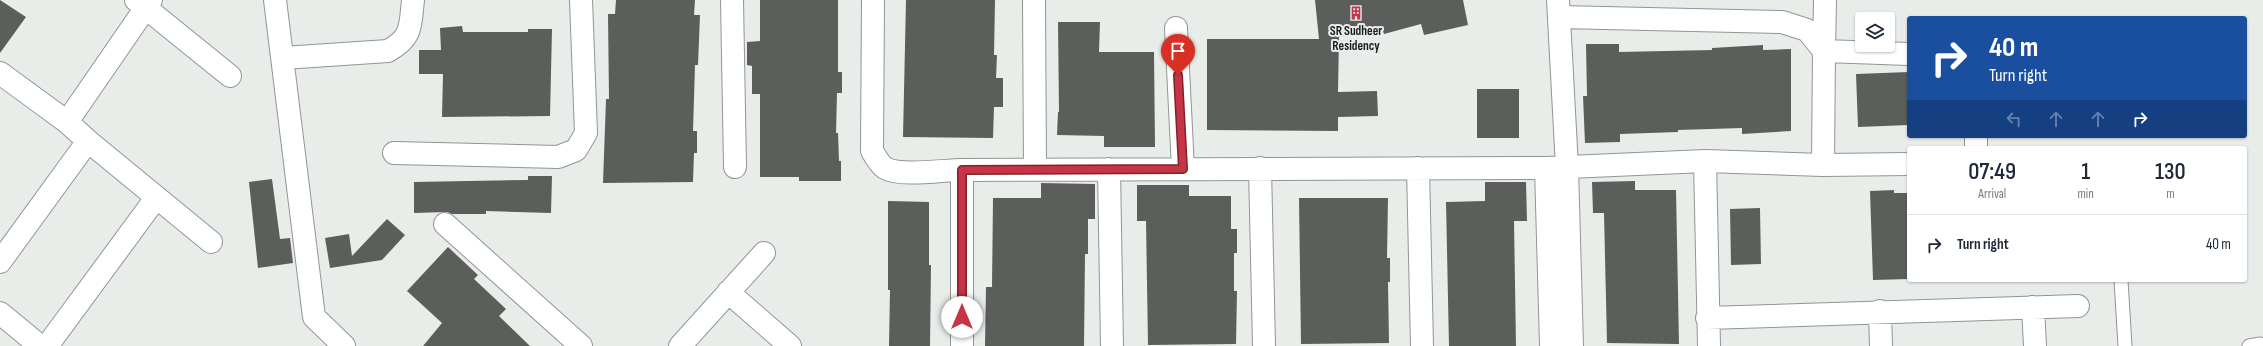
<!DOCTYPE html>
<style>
body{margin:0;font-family:"Sofia Sans Condensed",sans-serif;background:#f2f2f3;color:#1f2937;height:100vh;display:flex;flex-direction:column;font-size:15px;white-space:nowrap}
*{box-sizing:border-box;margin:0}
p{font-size:13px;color:#747a83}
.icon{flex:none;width:22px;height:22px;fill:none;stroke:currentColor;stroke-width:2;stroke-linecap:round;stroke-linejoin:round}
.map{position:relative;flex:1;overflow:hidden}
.drawer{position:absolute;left:1907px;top:146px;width:340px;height:136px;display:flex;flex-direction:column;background:#fff;border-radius:4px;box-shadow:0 1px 3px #0004}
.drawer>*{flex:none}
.top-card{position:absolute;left:1907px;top:16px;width:340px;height:122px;border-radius:4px;box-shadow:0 1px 3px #0004;background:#1a4fa0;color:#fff;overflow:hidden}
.controls{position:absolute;left:1855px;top:12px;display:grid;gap:8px}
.controls a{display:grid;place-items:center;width:40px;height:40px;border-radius:4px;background:#fff;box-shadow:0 1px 3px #0004;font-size:20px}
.pin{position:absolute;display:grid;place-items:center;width:34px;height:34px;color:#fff;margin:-41px -17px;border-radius:50% 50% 50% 0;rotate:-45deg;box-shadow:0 0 4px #0007}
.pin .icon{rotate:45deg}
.me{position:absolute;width:44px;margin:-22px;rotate:0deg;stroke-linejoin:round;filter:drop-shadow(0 0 3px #0008)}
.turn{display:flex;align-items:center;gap:14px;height:84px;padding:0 16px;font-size:18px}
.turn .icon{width:52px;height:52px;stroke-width:2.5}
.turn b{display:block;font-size:28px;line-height:34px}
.lanes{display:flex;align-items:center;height:38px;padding:0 16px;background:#0003;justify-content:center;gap:20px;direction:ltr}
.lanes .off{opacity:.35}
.eta{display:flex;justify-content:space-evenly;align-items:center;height:68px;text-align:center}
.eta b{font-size:24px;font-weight:600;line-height:28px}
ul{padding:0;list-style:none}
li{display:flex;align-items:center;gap:12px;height:60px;padding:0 16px;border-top:1px solid #e0e1e3}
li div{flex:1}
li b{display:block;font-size:15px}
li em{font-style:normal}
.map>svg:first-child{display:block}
</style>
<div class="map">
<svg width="2263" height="346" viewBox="0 0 2263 346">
<rect width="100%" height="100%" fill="#e8edea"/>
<!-- building -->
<path fill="#5c5e5b" d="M0,0l26,17 -26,36z
M616,0h79l-1,15h6l-2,50h-3l-2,66h4v22h-3l-1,29 -90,1 3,-84h3l-1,-85h7z
M760,0h78v72h4v21h-5l-1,40h2l1,28h2v20h-42v-4h-39v-83h-8v-28l-5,-1v-23l13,-1z
M906,0h89l-1,55h3l-1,23h7v29h-9l-1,31 -90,-1z
M1315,0h148l5,25 -44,10 -3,-11 -37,10 -2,-6 -43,9 -1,55 39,-1 1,25 -40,1v14l-131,-1v-91h112z
M1058,22h42l-1,30h55l1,95h-51v-11l-47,-1 1,-23h1z
M462,26l1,6h65v-3h24l-2,87 -108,1 1,-43h-24v-24h22l-1,-22z
M1586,44h33v8l93,-2v-2l51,-3v5l28,-1v82l-49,3v-6l-64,2v2l-58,2v8l-35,1 -2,-47h4z
M1909,72v53l-51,2 -2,-53z
M1477,89h42v49h-42z
M528,176h24l-1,37 -65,-2v3h-34l-5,-2 -33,1v-31l114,-2z
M272,179l8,60 10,-1 3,25 -35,5 -9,-86z
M1635,181v9h41l3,154 -72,-1 -3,-130h-11l-1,-31z
M1485,182h41l1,39h-13l2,125h-67l-3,-144 39,-1z
M1041,183l54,1v35h-7v35h-3l-1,92h-99l1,-59h6l1,-89h48z
M1137,185h52v11h42v33h6v24h-3v38h3l-1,53 -88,1 -2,-124h-9z
M1894,190v3h15v86l-36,1 -3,-89z
M1299,198h89l-1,60h3v24h-2l1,61 -88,1z
M888,201l41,1v63h2l-1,81h-41l1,-56h-2z
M1760,208l1,56 -30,1 -1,-56z
M387,219l18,16 -23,25 -52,8 -5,-30 24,-4 3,22z
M448,247l30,28 -4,4 32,30 -7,7 31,30h-107l19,-23 -35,-32z"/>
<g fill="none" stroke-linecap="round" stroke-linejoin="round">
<!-- lane casing -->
<g stroke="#919693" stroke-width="15">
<path id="lane" d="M2121,280l4,66
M2249,346l11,-2"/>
</g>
<!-- street casing -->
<g stroke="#919693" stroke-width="24">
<path id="street" d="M136,0l94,76
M275,0l39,317 30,29
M732,0l3,167
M873,0l-1,151c4,6 7,13 13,17 15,9 58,2 77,2l584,-2 159,-7 118,4 86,-1
M1034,0l1,169
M1558,0l9,167 5,179
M1825,0l-1,51 85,3
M1560,17l222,5 25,8 17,21 -1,114
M1176,28l7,141
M283,58l105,-7c25,-14 22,-25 25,-51
M0,73l67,49 21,19 -88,121
M67,122l84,-122
M1976,136v12
M88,141l123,101
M394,153l164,4 18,-7 10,-17 -5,-133
M1705,161l4,185
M1260,168l4,178
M1418,168l4,178
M1546,168l5,178
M1109,169l3,177
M962,170v176
M445,224l136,122
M728,292l62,54
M2033,307l2,39
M1880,311l1,35
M1707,318l371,-12
M47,346l109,-148
M680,346l84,-93"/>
</g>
<!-- secondary casing -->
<g stroke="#919693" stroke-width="24">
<path id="secondary" d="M0,313l40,33"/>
</g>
<!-- lane -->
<use href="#lane" stroke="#fff" stroke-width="13"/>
<!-- street -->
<use href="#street" stroke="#fff" stroke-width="22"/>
<!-- secondary -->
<use href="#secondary" stroke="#fff" stroke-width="22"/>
</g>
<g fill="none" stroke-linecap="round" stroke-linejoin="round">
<!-- route casing -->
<g stroke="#80222d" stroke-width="10">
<path id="route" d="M962,317v-147l221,-1 -5,-94"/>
</g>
<!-- route -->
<use href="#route" stroke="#c53545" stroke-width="7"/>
</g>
<!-- icons -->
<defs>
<g id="building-bare" transform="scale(1.08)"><path d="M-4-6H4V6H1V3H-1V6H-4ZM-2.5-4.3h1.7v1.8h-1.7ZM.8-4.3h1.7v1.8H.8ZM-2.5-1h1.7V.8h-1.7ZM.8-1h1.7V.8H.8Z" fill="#c53545" stroke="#e8edea" stroke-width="2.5" paint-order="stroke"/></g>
</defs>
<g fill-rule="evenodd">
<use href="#building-bare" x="1356" y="13"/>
</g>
<g text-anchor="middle" stroke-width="4" stroke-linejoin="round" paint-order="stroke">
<!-- poi labels -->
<g font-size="13" font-weight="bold" fill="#1a1c1b" stroke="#e8edea">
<text x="1356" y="35">SR Sudheer<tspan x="1356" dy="15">Residency</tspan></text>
</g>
</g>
</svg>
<div class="controls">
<a><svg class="icon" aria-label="layers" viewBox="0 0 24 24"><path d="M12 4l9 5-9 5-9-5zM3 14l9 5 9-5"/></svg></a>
</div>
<div class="pin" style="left:1178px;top:75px;background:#d93025"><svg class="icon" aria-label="arrive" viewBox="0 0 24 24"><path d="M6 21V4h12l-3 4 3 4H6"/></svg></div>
<svg class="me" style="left:962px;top:317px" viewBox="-20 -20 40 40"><circle r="19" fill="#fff"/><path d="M0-13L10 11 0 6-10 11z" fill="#c53545"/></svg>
<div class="top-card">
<div class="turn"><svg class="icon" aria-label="right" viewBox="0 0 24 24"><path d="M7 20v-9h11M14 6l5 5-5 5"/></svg><div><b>40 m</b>Turn right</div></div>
<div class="lanes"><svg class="icon off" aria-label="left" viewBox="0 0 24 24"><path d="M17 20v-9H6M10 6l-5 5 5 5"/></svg><svg class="icon off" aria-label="ahead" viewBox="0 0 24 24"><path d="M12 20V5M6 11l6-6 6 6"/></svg><svg class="icon off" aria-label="ahead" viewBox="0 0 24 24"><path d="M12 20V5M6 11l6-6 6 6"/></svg><svg class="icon" aria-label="right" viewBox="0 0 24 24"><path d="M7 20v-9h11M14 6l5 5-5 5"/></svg></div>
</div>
<section class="drawer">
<div class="eta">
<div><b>07:49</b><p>Arrival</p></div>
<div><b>1</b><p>min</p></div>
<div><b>130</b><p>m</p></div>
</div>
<ul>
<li><svg class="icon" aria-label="right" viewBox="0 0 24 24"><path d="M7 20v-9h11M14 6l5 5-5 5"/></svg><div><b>Turn right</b></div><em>40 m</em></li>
</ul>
</section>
</div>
